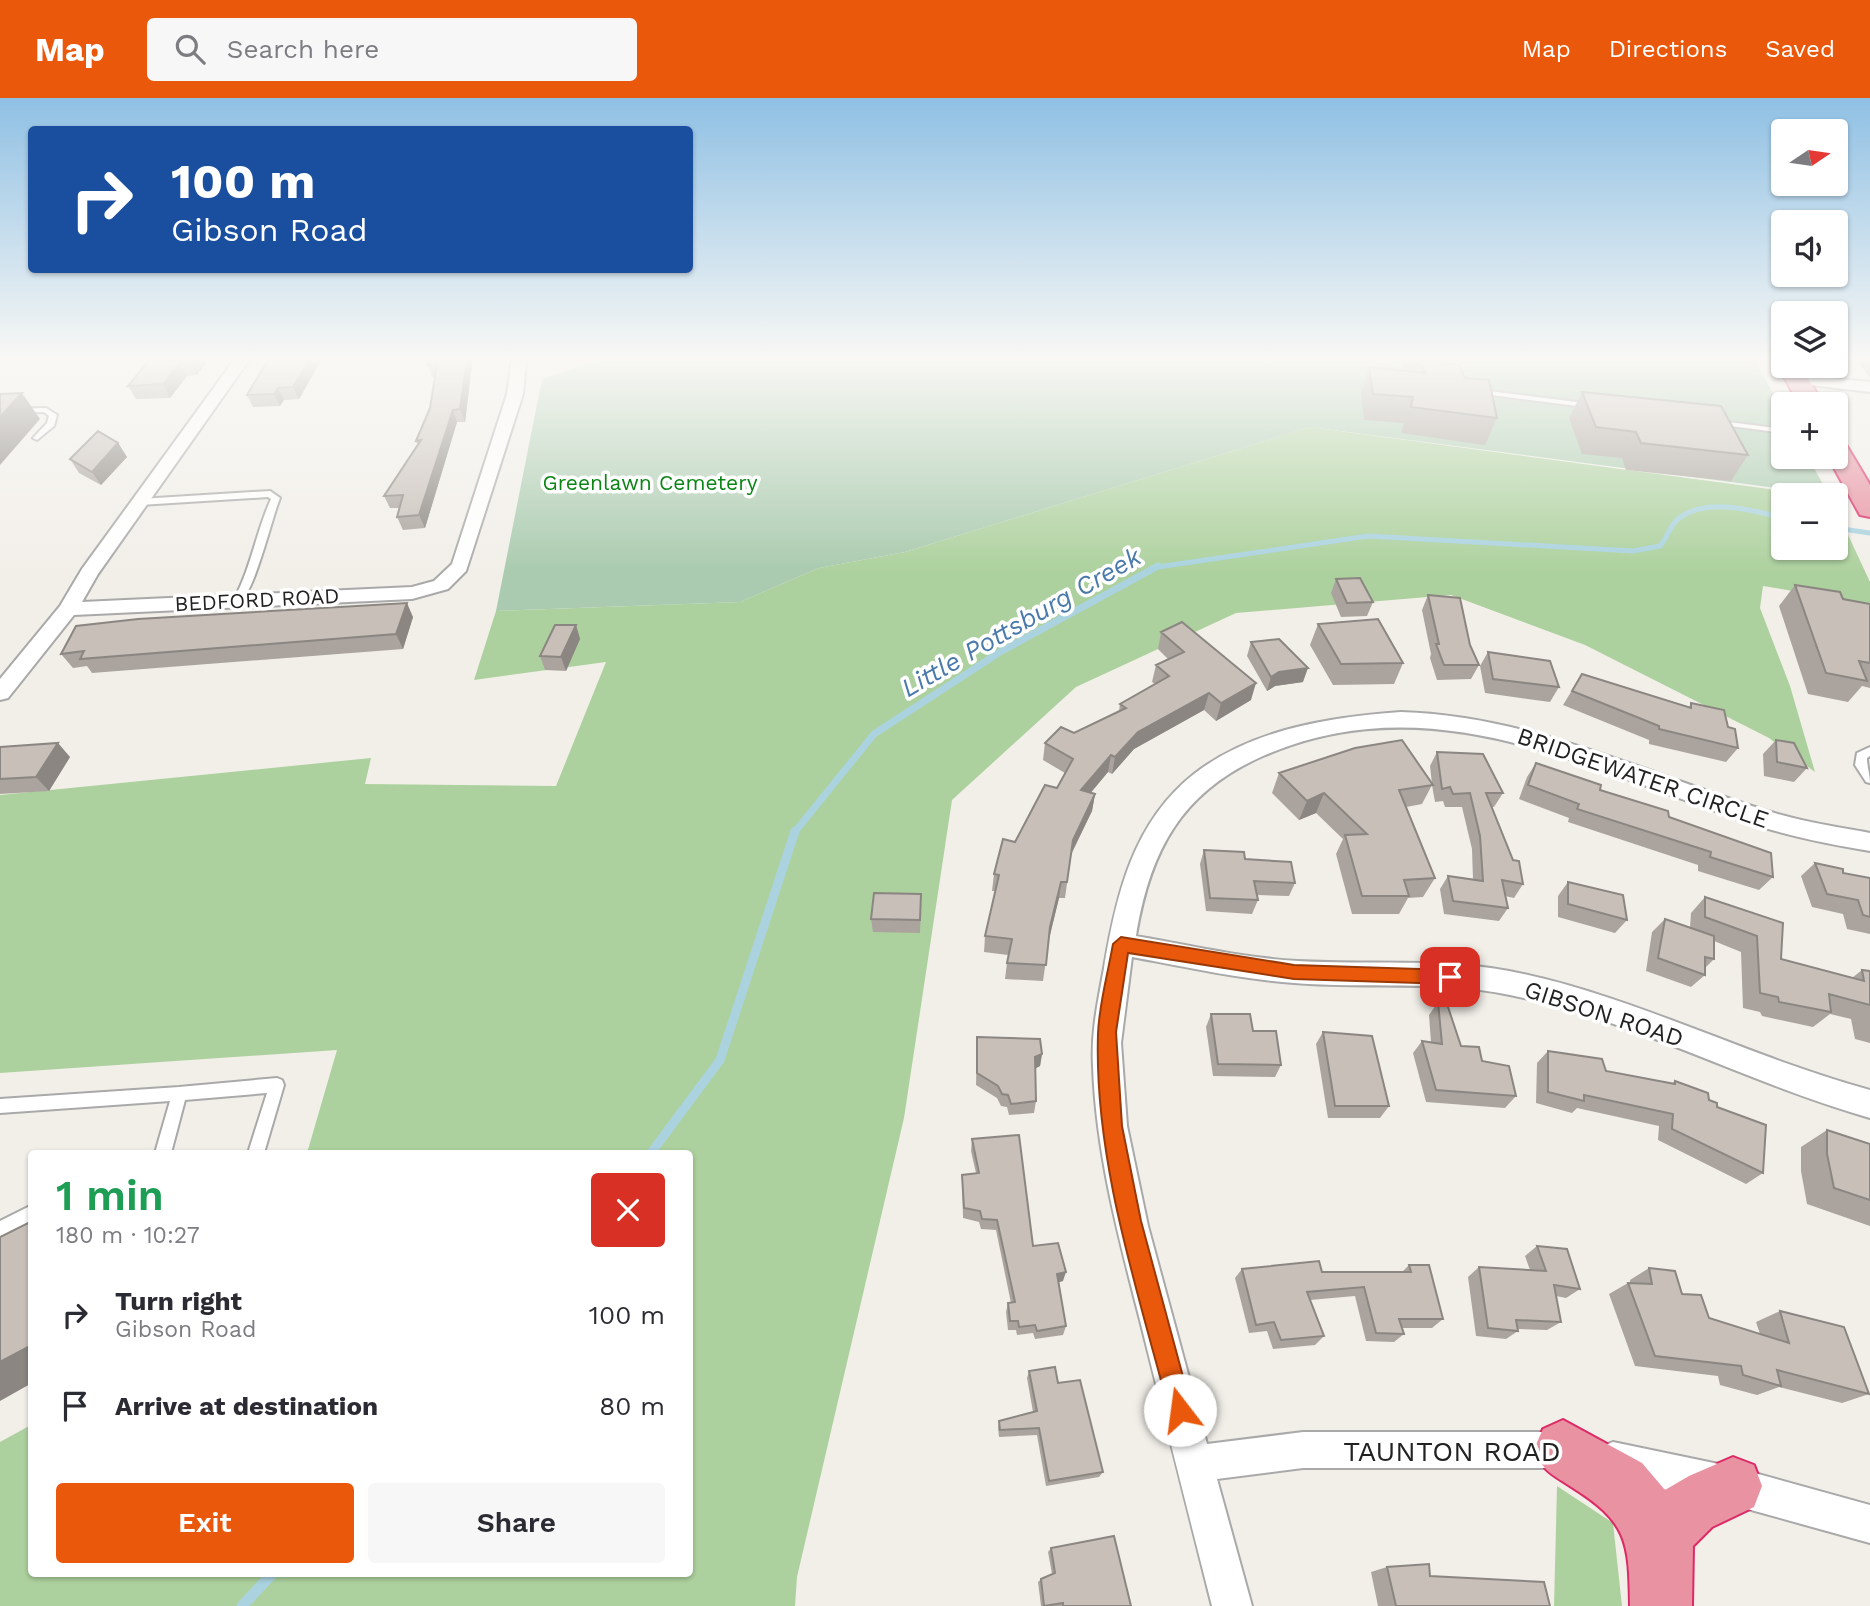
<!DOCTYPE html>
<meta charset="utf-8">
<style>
body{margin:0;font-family:"Work Sans",sans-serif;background:#f7f7f7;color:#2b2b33;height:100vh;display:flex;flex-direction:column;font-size:26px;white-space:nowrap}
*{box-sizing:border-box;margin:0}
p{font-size:23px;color:#7c7c81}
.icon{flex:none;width:38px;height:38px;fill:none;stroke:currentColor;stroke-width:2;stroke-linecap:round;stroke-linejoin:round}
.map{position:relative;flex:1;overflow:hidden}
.details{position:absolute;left:28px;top:1052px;width:665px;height:427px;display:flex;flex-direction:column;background:#fff;border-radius:7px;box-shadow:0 2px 5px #0004}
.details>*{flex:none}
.hud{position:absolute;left:28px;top:28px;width:665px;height:147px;border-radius:7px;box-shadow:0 2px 5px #0004;background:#1a4fa0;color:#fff;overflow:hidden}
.needle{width:46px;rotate:77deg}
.buttons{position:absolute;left:1771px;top:21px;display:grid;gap:14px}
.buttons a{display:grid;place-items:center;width:77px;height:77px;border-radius:7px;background:#fff;box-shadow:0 2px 5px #0004;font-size:35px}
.pin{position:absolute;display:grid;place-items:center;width:60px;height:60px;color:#fff;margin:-30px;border-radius:14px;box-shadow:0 4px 10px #0006}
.me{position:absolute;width:77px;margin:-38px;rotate:345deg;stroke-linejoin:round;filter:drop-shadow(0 0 5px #0008)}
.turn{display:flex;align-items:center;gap:24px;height:147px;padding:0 28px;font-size:32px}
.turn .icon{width:91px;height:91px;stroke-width:2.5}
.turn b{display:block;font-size:49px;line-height:60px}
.round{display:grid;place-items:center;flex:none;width:74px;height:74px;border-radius:7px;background:#f7f7f7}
.summary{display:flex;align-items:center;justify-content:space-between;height:119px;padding:0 28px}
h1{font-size:42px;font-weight:600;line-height:52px;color:#1e9e55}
.primary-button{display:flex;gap:14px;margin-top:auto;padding:14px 28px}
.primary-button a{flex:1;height:80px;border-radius:7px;background:#ea580c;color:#fff;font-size:28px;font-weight:600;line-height:80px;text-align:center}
.primary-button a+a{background:#f7f7f7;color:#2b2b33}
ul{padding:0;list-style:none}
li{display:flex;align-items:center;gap:21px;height:91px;padding:0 28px}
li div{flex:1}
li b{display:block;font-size:26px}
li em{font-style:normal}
header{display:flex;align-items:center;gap:42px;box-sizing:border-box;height:98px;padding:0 35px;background:#ea580c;color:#fff}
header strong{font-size:33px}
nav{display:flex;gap:38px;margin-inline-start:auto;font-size:24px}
.search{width:490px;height:63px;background:#f7f7f7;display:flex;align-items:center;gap:18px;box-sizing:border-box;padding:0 24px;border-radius:7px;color:#7c7c81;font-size:26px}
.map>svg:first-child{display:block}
</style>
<header>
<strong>Map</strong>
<div class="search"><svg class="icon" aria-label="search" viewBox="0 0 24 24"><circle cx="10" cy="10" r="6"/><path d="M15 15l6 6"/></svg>Search here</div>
<nav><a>Map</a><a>Directions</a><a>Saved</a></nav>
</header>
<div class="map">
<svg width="1870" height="1508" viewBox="0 0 1870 1508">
<rect width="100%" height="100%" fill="#f2efe9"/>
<!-- forest -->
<path fill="#add19e" d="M1310,329l503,68h-30v53h53v-39l34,73v22l-107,-18 -3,22 30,78 25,86 -46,-34 -184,-93 -134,-50 -215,18 -160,74 -124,113 -48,318 -107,459 -2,29h-795v-164l31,-17 1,148h658v-420h-383l30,-103 -337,23v-278l371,-37 -6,26 191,2 50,-124 -132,18 22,-69 244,-9 79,-34 86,-16z
M1557,1388l56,37 9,83h-68z"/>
<!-- cemetery -->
<path fill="#aacbaf" d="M598,262h1157l28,52v45h25l21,38 -519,-68 -405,125 -86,16 -79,34 -244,9 46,-232z"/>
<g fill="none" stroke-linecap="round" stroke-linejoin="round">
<!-- stream-far3 -->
<path stroke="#aad3df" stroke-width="5" d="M1836,430l34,5
M1151,470l217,-32 265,15 27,-5c7,-8 10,-21 19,-28 28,-21 73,-8 104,0"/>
<!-- stream-far2 -->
<path stroke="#aad3df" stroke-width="7" d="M794,735l80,-99 126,-82 158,-86"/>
<!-- stream-far1 -->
<path stroke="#aad3df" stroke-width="9" d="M651,1055l69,-93 75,-229"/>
<!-- stream -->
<path stroke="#aad3df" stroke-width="11" d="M242,1508l31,-33"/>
<!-- lane casing -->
<g stroke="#a9a9a9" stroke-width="4">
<path id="lane" d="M1473,291l120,15 4,2 -4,2 -117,-15 -4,-2z
M46,310l11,7 -3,11 -17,14 -4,-2 14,-15 2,-7 -5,-4 -44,1v-4z
M1712,322l71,9v4l-68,-9h-3z
M270,393l10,7c-9,22 -26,97 -42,106l-5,-3c18,-32 23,-69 38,-102l-3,-2 -128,8 -4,-3 4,-3z
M1870,649v9l-3,2c0,9 3,16 3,25l-4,-1 -11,-17 2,-12z
M277,980l5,2 2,5 -20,68h-16l19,-60 -82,7 -14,53h-16l15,-52 -170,12v-14l179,-12z
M32,1107v17l-32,15v-16z"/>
</g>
<!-- street casing -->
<g stroke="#a9a9a9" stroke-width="4">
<path id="street" d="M234,262h15l-151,214 -16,28 330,-15 22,-6 18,-17 55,-170 5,-34h14l-3,34 -57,177 -18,18 -36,10 -338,16 -66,83 -8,2v-21l60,-73 22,-37z
M1798,277l72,7v10l-77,-9v-6z
M1401,614c132,4 246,62 370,100 32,10 66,15 99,21v18c-36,-6 -73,-13 -108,-24 -165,-52 -324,-147 -499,-71 -82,36 -113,95 -127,180 53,9 107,22 162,25 70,4 141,-3 211,10 124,24 239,86 361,119v28c-122,-35 -236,-98 -360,-123 -71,-15 -144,-6 -216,-12 -55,-4 -108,-16 -162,-26l-11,86 6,83 21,100 59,218 96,-12h264l13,5 5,13 -5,13 -13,5h-264l-86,11 35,127h-40c-24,-94 -48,-188 -71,-282 -22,-85 -45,-170 -48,-258 -2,-34 5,-65 11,-98 12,-72 29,-146 90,-194 58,-45 136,-57 207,-62z
M1613,1344l120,25 137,38v38l-137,-38 -120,-27 -13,-5 -5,-13 5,-13z"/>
</g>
<!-- highway casing -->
<g stroke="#dc2a67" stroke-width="4">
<path id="highway" d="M1782,263l1,5h18l22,38h-24l-21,-38z
M1836,342l9,3 25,42v32l-10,-2 -32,-58h8z
M1563,1322l79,43 23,27 24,-14 44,-19 21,8 8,21 -8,21 -42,20 -19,19 -1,60h-62c-1,-65 -2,-84 -60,-120 -20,-13 -26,-14 -36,-37l9,-20z"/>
</g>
<!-- lane -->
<use href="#lane" fill="#fff" fill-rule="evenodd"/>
<!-- street -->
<use href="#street" fill="#fff" fill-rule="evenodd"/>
<!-- highway -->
<use href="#highway" fill="#e892a2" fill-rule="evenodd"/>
</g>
<!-- wall -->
<path fill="#aba49e" d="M149,262h59l-11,15 -10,1 -17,22 -34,1 -8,-13z
M321,262l-22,39 -15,1 -4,6 -27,1 -6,-12z
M1402,262h45l1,3 17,15 32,40 -12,27 -84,-12 3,-10 -40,-3 -3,-28 8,-25 36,4 -4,-9z
M1857,262h13v18z
M472,266l-7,58h-8l-32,106 -22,2 -6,-13 3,-9h-10l-6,-12 34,-51 -2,-4 14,-33 5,-31h-3l-4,-12z
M1582,294l166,63 -17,26 -105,-11 -4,-12 -40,-4 -13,-36z
M118,345l9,14 -26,28 -22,-12 -9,-14z
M1336,481l37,23 -6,14 -26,1 -10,-24z
M1795,487l48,14 27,5v84l-8,-2 -14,16 -40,-8 -29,-88z
M1428,497l51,70 -8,14 -34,1 -7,-22 1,-4 -9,-44z
M413,519l-10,32 -311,24 -5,-7 -14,2 -12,-14z
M1318,526l85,39 -9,21 -61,1 -23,-40z
M576,527l4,14 -14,32 -21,-1 -5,-14z
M1161,534l90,68 -35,21 -12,-11 -70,39 -22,25 -4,-2 -17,20 4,2 -3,17 -21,44 -6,43h-6l-10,41 -6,42 -38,-2 3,-24 -24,-3 1,-16 11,-45h-4l2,-17 21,-32 42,-54 8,-15 -22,-13 2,-17 29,-10 45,-22 1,-7 35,-20 -3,-2 4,-17 12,-6 -10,-10z
M1251,544l52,40 -28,4 -8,5 -20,-35z
M1488,554l71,35 -9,15 -65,-9 -5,-27z
M1582,576l107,33 2,-4 37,24 10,21 -12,14 -77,-18v-4l-86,-35z
M1776,642l31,28 -13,14 -30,-6 -1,-22z
M0,649l70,10 -21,34 -49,3z
M1437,654l66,41 -9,14h-3l32,77 -9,14 -9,-2 3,12 -9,13 -55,-7 -4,-25 8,-13 25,4 -1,-31 -10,-42h-17l-2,-6 -8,1 -3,-17 -10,19 -16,3 29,71 -12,19 -15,1 -9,16h-47l-16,-60 7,-15 -27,-26 -17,7 -27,-27 7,-20 153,11 -2,-18z
M1536,665l133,54 104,60 -14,13 -61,-19v-6l-130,-43 1,-4 -50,-19 8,-22z
M1204,752l41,9 50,24 -6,13 -32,-1 1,5 -6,14 -46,-3 -6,-47z
M1815,765l28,10 27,5v56l-23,-5 -4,-15 -31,-7 -11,-31z
M1568,784l59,38 -12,13 -57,-16v-21z
M1705,799l78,26 -2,36 71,19 10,-8 8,1v72l-15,-4 -4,-20 -21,-5 -17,13 -51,-11 -2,-4 -17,-4 -2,-56 -27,-11v18l-9,9v7l-14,12 -45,-16 6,-39 13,-13 25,9 1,-15z
M921,809l-1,26 -47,-1 -2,-13z
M1438,904l23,44 21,15 34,35 -11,12 -79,-6 -13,-49 9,-12 9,1 -2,-27z
M1211,916l42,17 28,34 -6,12 -62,-1 -7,-49z
M1323,934l66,74 -9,12h-52l-12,-74z
M977,939l65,17 -2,12 -5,2 1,33 -2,12 -25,2 -2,-8 -6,-1 -4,-8 -21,-13z
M1548,953l58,20 66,12 3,-2 34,19 8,7 46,66 -17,11 -88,-44 1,-14 -82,-18 -5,5 -36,-10 1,-40z
M1827,1032l43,14v82l-63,-22 -6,-33v-24z
M972,1041l61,107 30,35 -4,1 7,44 -3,9 -28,4 -2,-6 -16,2 -1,-5h-8l-2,-18 2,-9h3l-15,-73 -15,-1 -2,-7 -16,-4 -1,-43 14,-2 -5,-22z
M1537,1148l43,43 -14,9 -10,-2 5,26 -14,8 -29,-1v2l-12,8 -30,-3 -8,-59 11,-10 51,3 -5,-14z
M1409,1167l34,54 -11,9h-30l2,6 -10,8 -28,-1 -11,-45 -45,4 14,36 -9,9 -42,4 -6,-18 -18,2 -14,-55 7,-9 80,3h80z
M1649,1170l33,26 27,24 51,16 -4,-12 24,-11 89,83 -27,9 -63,-16 -22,8 -37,-10 -2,-9 -83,-10 -26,-72 19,-11h2v-3z
M1029,1273l29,12 45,89 -4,5 -53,9 -9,-51 -38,2 -1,-9 1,-7 34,-9 -6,-34z
M1051,1450l80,58h-90l-3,-24 3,-3 11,-5 -4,-22z
M1387,1469l43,9 120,30h-172l-7,-34z"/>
<!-- shaded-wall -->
<path fill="#8b8681" d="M191,262h17l-11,15 -7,-13z
M309,262h12l-22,39 -6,-12z
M465,262h6l1,4 -7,58 -5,-13z
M180,265l7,13 -17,22 -7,-14z
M278,290l6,12 -4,6 -6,-12z
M22,295l18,26 -40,46v-48z
M453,312l4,12 -32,106 -6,-13z
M118,345l9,14 -26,28 -9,-13z
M407,505l6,14 -10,32 -7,-15z
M576,527l4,14 -14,32 -5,-14z
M1308,570l-5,14 -28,4 -8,5 4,-14 8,-5z
M1256,585l-5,17 -35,21 5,-18z
M1209,595l-5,17 -70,39 -22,25 3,-17 23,-25z
M58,645l12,14 -21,34 -13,-14z
M1111,657l-3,17 -29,35 2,-17z
M1324,695l-8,20 -17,7 8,-19z
M1095,696l-3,17 -22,45 3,-16z
M1061,784l-2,16 -11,45 2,-16z
M1042,956l-2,12 -7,4 2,-13z
M1066,1174l-3,9 -8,2 2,-9z
M32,1247v38l-32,18v-39z"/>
<!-- building -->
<path fill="#c7bfb8" stroke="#8b8681" stroke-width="2" d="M149,262h42l-1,2 -10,1 -17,21 -35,2z
M268,262h41l-16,27 -15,1 -4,6 -27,1z
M430,262h37l-7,49 -7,1 -34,105 -22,2 6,-22 -19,1 37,-56 -5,1 14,-33 7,-44 -9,1z
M1410,262h9l-1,4 -7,-1z
M1420,262l39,5 6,13 24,2 8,38 -86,-11 2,-10 -40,-3 -4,-27 56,6z
M1425,262h22l1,3z
M1582,294l139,14 27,49 -107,-12 -5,-11 -40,-5z
M22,295l-22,24v-23z
M98,333l20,12 -26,29 -22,-13z
M1360,480l13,24 -26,1 -11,-24z
M1795,487l45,7 3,7 27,5v59l-11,-2 8,20 -41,-8z
M1428,497l32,3 10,47 9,20h-35l-8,-21h3z
M407,505l-11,31 -316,25 4,-8 -23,3 15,-28 62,-7z
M1378,521l25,44 -62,1 -23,-40z
M1182,524l74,61 -35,20 -12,-10 -71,39 -23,25 -4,-2 -30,35 14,4 -22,46 -6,42h-6l-11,45 -4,38 -39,-2 5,-24 -27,-3 14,-61 -5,-1 9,-35 12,3 30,-57 12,3 16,-29 -28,-16 16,-16 13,6 52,-25 -6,-4 49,-28 -13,-11 28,-13 -23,-20z
M555,527h21l-15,32 -21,-1z
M1279,541l29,29 -29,4 -8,5 -20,-35z
M1488,554l62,9 9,26 -66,-8z
M1582,576l109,34v-5l33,7 4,17 7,2 3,19 -79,-19v-3l-87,-35z
M1402,642l31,45 -34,5 36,88 -31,2 5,16h-47l-17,-61 22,-1 -43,-41 -17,8 -28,-28 76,-25z
M1776,642l18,3 13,25 -30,-6z
M58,645l-22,34 -36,2v-32z
M1437,654l46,2 20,39h-17l27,67 6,1 4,23 -21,-4 6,28 -55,-7 -5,-25 35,5 -3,-45 -10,-43 -17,1 -3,-7 -8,2z
M1536,665l65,22 -1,5 68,21 1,6 102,36 2,24 -63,-20 1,-5 -134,-43 2,-5 -51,-19z
M1204,752l40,2 1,7 46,3 4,21 -41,-2 4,19 -48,-2z
M1815,765l28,6v4l27,5v39l-7,-2 -5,-15 -31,-6z
M1568,784l55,13 4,25 -59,-16z
M874,795l47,1 -1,26 -49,-1z
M1705,799l78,26 -2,36 83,22 -2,-11 8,1v34l-41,-11 2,18 -52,-10 -1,-5 -18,-4 -3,-57 -52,-19z
M1665,821l49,17v23l-9,-2v18l-47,-17z
M1446,903l15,45 18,1 3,14 27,5 7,30 -80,-6 -14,-49 20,3 -4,-42z
M1211,916h39l3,17h23l5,34 -63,-1z
M1323,934l49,4 17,70h-54z
M977,939l63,2 2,15 -7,3 1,44 -25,3 -3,-9 -6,-1 -4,-8 -21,-13z
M1548,953l54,8 4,12 69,13v-3l33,12 1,7 8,3v4l49,18 -3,48 -91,-44 1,-15 -89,-19v6l-36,-9z
M1827,1032l43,14v56l-36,-12 -7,-34z
M1019,1037l14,111 25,-3 8,29 -9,2 9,52 -29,5 -2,-6 -16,2 -1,-6h-8l-2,-18 7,-1 -18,-82 -15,-1 -2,-8 -16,-3 -2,-33 17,-2 -7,-34z
M32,1123v124l-32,17v-125z
M1537,1148l30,3 13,40 -26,-4 7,37 -45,-2 2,11 -30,-3 -9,-61 67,4z
M1319,1163l3,11h89l-2,-7h20l14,54h-44l5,15 -28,-1 -12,-46 -57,5 17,44 -43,4 -7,-18 -18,3 -14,-56z
M1649,1170l26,3 7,23 19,1 8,23 80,25 -9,-32 64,16 25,67 -92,-24 4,16 -38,-11 -2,-9 -86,-10 -27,-73 24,1z
M1055,1269l3,16 22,-3 23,92 -54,9 -10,-53 -39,2 -1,-9 38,-10 -8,-40z
M1114,1438l17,70h-68v-3l-19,3 -3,-27 14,-6 -4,-25z
M1429,1466l1,12 114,6 6,24h-154l-9,-39z"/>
<!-- sky -->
<linearGradient id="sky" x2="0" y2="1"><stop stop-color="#8fc0e4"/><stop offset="0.55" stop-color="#f9f8f5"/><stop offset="1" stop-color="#f9f8f5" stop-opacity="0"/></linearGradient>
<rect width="1870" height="474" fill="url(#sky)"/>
<!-- route -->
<path fill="#ea580c" stroke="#983908" stroke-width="2" d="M1121,839l173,28 156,5 9,7 -9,7 -156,-5 -166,-26 -12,79 6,94 19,95 51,189 -4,8 -8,3 -8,-3 -3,-8c-32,-122 -75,-249 -71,-376 1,-30 10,-61 15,-90z"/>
<g text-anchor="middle" stroke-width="7" stroke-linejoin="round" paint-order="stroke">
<!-- far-park labels -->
<g font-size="21" fill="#0c8416" stroke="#fff">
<text x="650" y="392">Greenlawn Cemetery</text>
</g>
<!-- far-street labels -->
<g font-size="21" fill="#222" stroke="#fff">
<text transform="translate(257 502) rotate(-3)" y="7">BEDFORD ROAD</text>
</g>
<!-- street labels -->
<g font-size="24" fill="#222" stroke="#fff">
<text transform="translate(1643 680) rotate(19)" y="8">BRIDGEWATER CIRCLE</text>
<text transform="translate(1604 916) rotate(18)" y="8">GIBSON ROAD</text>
</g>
<!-- water labels -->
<g font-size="26" font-style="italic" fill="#4a7aab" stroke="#fff">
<text transform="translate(1021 524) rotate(-30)" y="9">Little Pottsburg Creek</text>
</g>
<!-- near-street labels -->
<g font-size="28" fill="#222" stroke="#fff">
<text x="1452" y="1363">TAUNTON ROAD</text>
</g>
</g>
</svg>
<div class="buttons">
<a><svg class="needle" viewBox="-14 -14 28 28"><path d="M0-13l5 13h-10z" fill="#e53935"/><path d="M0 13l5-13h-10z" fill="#7c7c81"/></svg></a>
<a><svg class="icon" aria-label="sound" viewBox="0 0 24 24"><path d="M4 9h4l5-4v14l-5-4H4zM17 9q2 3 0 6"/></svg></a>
<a><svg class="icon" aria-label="layers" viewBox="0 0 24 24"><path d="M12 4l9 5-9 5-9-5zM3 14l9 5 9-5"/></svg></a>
<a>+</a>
<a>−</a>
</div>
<div class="pin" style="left:1450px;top:879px;background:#d93025"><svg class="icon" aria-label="arrive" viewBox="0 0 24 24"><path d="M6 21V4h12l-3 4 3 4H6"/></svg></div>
<svg class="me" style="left:1180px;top:1312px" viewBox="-20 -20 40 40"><circle r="19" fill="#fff"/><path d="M0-13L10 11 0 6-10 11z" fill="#ea580c"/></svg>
<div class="hud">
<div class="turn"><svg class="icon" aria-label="right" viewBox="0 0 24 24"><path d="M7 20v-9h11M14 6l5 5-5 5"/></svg><div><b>100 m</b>Gibson Road</div></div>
</div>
<section class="details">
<div class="summary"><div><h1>1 min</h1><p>180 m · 10:27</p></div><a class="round" style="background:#d93025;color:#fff"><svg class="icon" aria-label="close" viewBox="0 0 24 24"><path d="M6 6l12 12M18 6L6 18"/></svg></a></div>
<ul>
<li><svg class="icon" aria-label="right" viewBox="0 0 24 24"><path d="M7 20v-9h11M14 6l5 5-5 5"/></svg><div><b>Turn right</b><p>Gibson Road</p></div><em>100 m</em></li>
<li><svg class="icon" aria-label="arrive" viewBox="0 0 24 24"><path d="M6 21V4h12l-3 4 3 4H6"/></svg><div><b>Arrive at destination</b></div><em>80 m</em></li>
</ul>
<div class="primary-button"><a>Exit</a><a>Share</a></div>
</section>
</div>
